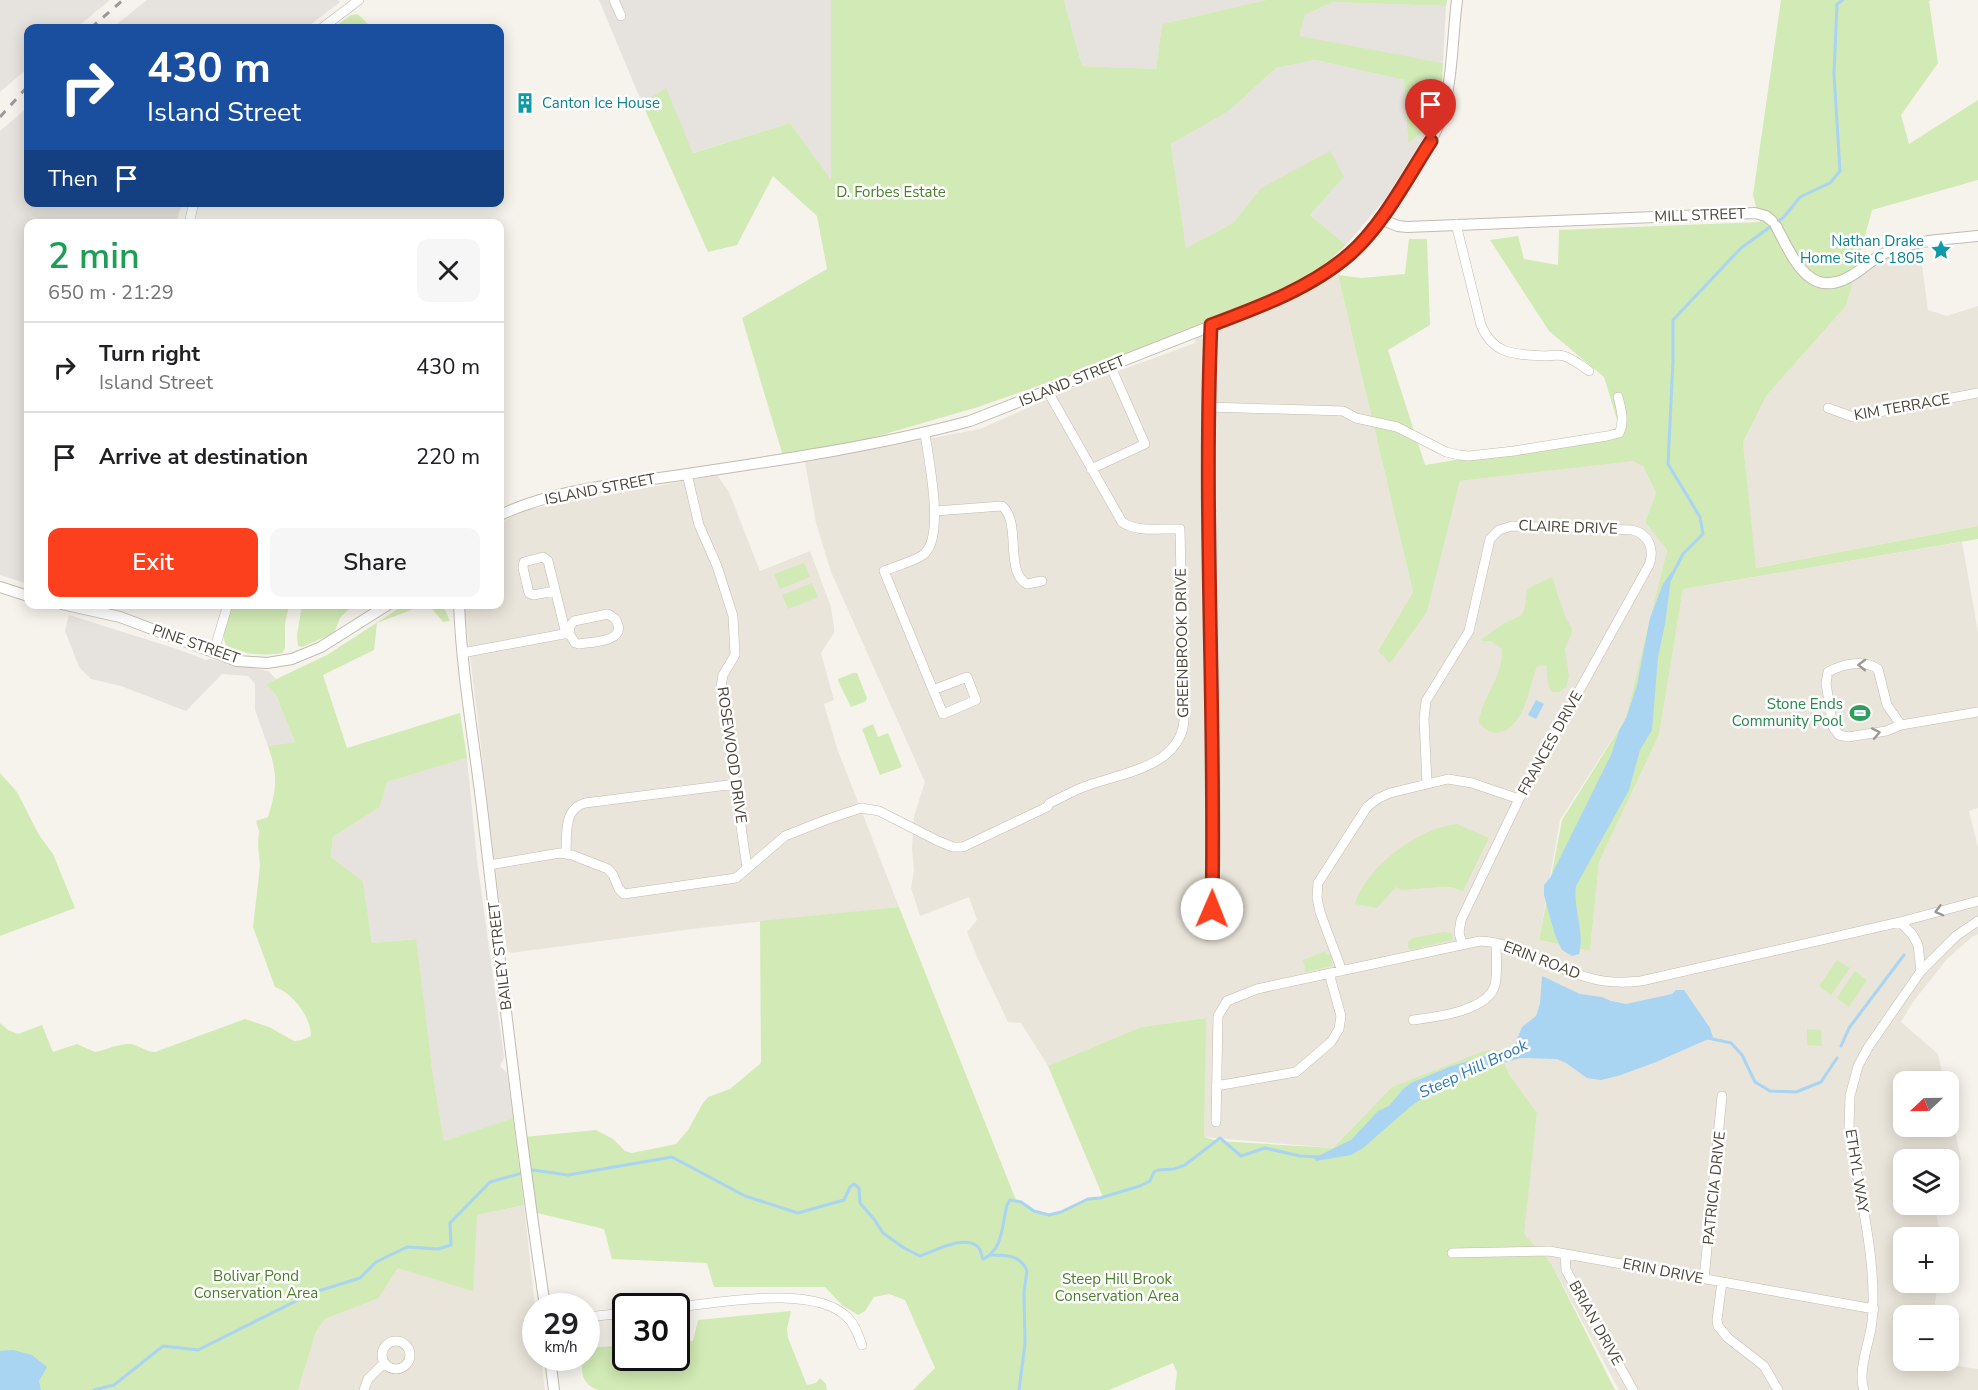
<!DOCTYPE html>
<meta charset="utf-8">
<style>
body{margin:0;font-family:"Nunito Sans",sans-serif;background:#f6f6f6;color:#202124;height:100vh;display:flex;flex-direction:column;font-size:22px;white-space:nowrap}
*{box-sizing:border-box;margin:0}
p{font-size:20px;color:#757577}
.icon{flex:none;width:33px;height:33px;fill:none;stroke:currentColor;stroke-width:2;stroke-linecap:round;stroke-linejoin:round}
.map{position:relative;flex:1;overflow:hidden}
.drawer{position:absolute;left:24px;top:219px;width:480px;height:390px;display:flex;flex-direction:column;background:#fff;border-radius:12px;box-shadow:0 3px 15px #0003}
.drawer>*{flex:none}
.guide{position:absolute;left:24px;top:24px;width:480px;height:183px;border-radius:12px;box-shadow:0 3px 15px #0003;background:#1a4fa0;color:#fff;overflow:hidden}
.needle{width:39px;rotate:248deg}
.tools{position:absolute;left:1893px;top:1071px;display:grid;gap:12px}
.tools a{display:grid;place-items:center;width:66px;height:66px;border-radius:12px;background:#fff;box-shadow:0 3px 15px #0003;font-size:30px}
.speed{position:absolute;left:522px;top:1293px;display:flex;gap:12px;font-size:30px;font-weight:700;text-align:center}
.speed>*{display:grid;place-content:center;width:78px;height:78px;border-radius:50%;background:#fff;box-shadow:0 3px 15px #0003;line-height:1}
.speed small{font-size:15px;font-weight:400}
.speed .limit{border:3px solid #111;border-radius:9px;background:#fff;color:#111}
.pin{position:absolute;display:grid;place-items:center;width:51px;height:51px;color:#fff;margin:-62px -26px;border-radius:50% 50% 50% 0;rotate:-45deg;box-shadow:0 0 6px #0007}
.pin .icon{rotate:45deg}
.me{position:absolute;width:66px;margin:-33px;rotate:1deg;stroke-linejoin:round;filter:drop-shadow(0 0 4px #0008)}
.turn{display:flex;align-items:center;gap:21px;height:126px;padding:0 24px;font-size:27px}
.turn .icon{width:78px;height:78px;stroke-width:2.5}
.turn b{display:block;font-size:42px;line-height:51px}
.then{display:flex;align-items:center;height:57px;padding:0 24px;background:#0003;gap:12px;font-size:22px}
.round{display:grid;place-items:center;flex:none;width:63px;height:63px;border-radius:12px;background:#f6f6f6}
.head{display:flex;align-items:center;justify-content:space-between;height:102px;padding:0 24px}
h1{font-size:36px;font-weight:600;line-height:45px;color:#1e9e55}
.cta{display:flex;gap:12px;margin-top:auto;padding:12px 24px}
.cta a{flex:1;height:69px;border-radius:12px;background:#fc3f1d;color:#fff;font-size:24px;font-weight:600;line-height:69px;text-align:center}
.cta a+a{background:#f6f6f6;color:#202124}
ul{padding:0;list-style:none}
li{display:flex;align-items:center;gap:18px;height:90px;padding:0 24px;border-top:2px solid #e0e0e0}
li div{flex:1}
li b{display:block;font-size:22px}
li em{font-style:normal}
.map>svg:first-child{display:block}
</style>
<div class="map">
<svg width="1978" height="1390" viewBox="0 0 1978 1390">
<rect width="100%" height="100%" fill="#f6f3ec"/>
<!-- residential -->
<path fill="#eae5da" d="M1919,243l9,67 19,6 31,-10v220l-223,42 -12,-126 24,-47 79,-89 8,-33 10,-7z
M1338,275l75,317 -35,59 49,-39 33,-131 173,-21 10,6 13,27 -11,29 22,28 -40,166 -67,104 -21,120 51,11 9,-89 60,-127 24,-146 279,-47 16,90v176l-9,3 9,36v87l-6,3 -25,22 -34,43 -12,20 37,32 6,27 -40,1v44h44l1,-25 12,59 -12,2 -1,-2h-44v44l31,1 4,23v9l-35,1v44l34,1 -5,32 -29,1v44l20,1 54,8v21h-359l-68,-127 -28,-29 14,-121 -28,-39 -10,-25 -107,38 -59,61 -129,-11 1,-119 -64,9 -93,39 -27,-43 -13,-1 -30,-63 -11,-27 10,-12 -8,-23 -49,19 -9,-28 3,-18 -2,-22 2,-32 11,-34 -94,-210 -15,-49 -11,-61 175,-33 95,-42 120,-44v-11z
M717,475l12,17 31,79 50,-20 21,56 3,20v6l-13,20 13,47 -10,4 14,47 61,156 -199,21 -190,25 -3,-3 -6,-37 -37,-307v-1l36,-1v-81l25,-13z
M524,1205l11,103 1,50h5l4,32h-247l18,-58 9,-13 54,-21 19,-30 79,-53z"/>
<!-- industrial -->
<path fill="#e6e2dd" d="M0,0h110l-34,28h-48v40l-28,24z
M147,0h191l2,2 -34,26h-194z
M599,0h232v181l-41,-58 -98,30 -26,-64 -24,14z
M1064,0h202l-104,24 -6,45 -74,-3z
M1333,2l113,4 -3,57 -145,-26 7,-22z
M1315,60l89,20 4,63 22,-15 -45,71 -39,46 -36,-30 34,-38 -84,12 -27,34 -47,25 -15,-104 58,-33 47,-43z
M28,107v95l154,1 -6,20 -148,1v360l-28,-9v-444z
M69,615l108,34 29,11 4,-1 58,12 8,8 -10,5 10,11 19,47 -27,4 -13,-36v-26l-7,-8 -26,-2 -36,37 -65,-25 -30,-7 -12,-12 -14,-36z
M467,758l10,102 26,189 1,9 -4,8 7,7 6,45 -69,23 -12,-73 -17,-129 -43,4 -9,-62 -32,-24 2,-20 47,-30 7,-25z"/>
<!-- green -->
<path fill="#d2eab5" d="M831,0h233l18,66 74,3 6,-45 104,-24h181l-1,6 -113,-4 -28,13 -6,21 144,27 -2,37 -11,28 -22,15 -4,-63 -89,-20 -39,8 -47,43 -58,33 15,104 47,-25 27,-34 70,-38 14,26 -34,38 36,30 -57,53 -311,109 -193,56 -43,-145 85,-49 -10,-53 -44,-40 -36,69 -29,7 -66,-149 24,-15 27,65 97,-30 41,57z
M1781,0h150l-2,1 9,62 -37,52 8,29 69,-44v80l-106,30 -26,96 -79,89 -24,47 13,126 222,-42v13l-295,50 -24,146 -60,127 -9,89 -51,-11 23,-120 64,-102 41,-168 -22,-28 11,-29 -13,-27 -10,-5 -173,20 -33,131 -37,51 -12,-12 35,-59 -75,-317 23,3 44,-4 4,-35h18l3,86 -42,25 37,115 196,-32 -17,-56 -55,-46 -59,-91 28,-4 6,23 34,6 1,-35 201,-8 -7,-27z
M357,14l5,4 10,10h-39l18,-13z
M804,563l6,14 -30,12 -6,-15z
M1552,577l13,39 7,13 -1,6 -6,14 4,27 -3,11 -7,5h-7c-6,-7 -4,-18 -6,-27l-9,1c-5,13 -7,27 -13,41 -8,20 -27,37 -45,16 2,-26 25,-46 23,-74l-11,-8h-10l1,-2 21,-15 19,-9 3,-7 2,-19z
M812,583l6,14 -30,12 -6,-14z
M232,605h57l-4,19v24l-3,5c-17,3 -42,2 -56,-8 -6,-14 1,-27 6,-40z
M302,605h51l-13,13 -6,15 -32,14 -4,-1 -1,-11z
M404,605h20l-47,18 -3,27 -51,25 24,73 113,-35 7,45 -80,24 -7,25 -47,30 -2,20 32,24 9,62 44,-4 16,129 12,73 69,-23 11,87 -47,10 -4,76 -75,-23 -19,30 -54,21 -9,13 -18,58h-298v-367l8,7 10,4 24,-9 11,27 24,-8 18,8c11,-2 25,-9 36,-8 8,1 15,8 24,8l90,-33 24,8 25,14 8,-1 9,-4c0,-19 -18,-43 -36,-49l-22,-60 7,-61 -2,-21 1,-14 -3,-10 12,-4c9,-29 10,-42 0,-71l27,-4 -19,-47 -10,-11 61,-29z
M429,605h14l7,16 -7,1z
M853,673h4l10,25 -1,3 -15,6 -13,-26v-2z
M873,724l5,13 10,-4 14,34 -22,8 -18,-46z
M0,773l17,19 22,43 14,19 22,54 -75,28z
M1457,824l32,14 -26,53 -12,-4h-11l-38,3 -6,-3 -19,21 -22,-4c11,-37 63,-76 102,-80z
M899,907l117,293 19,11 14,4 12,-3 27,-13 15,-2 -55,-131 93,-39 65,-9 -2,119 14,4 115,7 59,-61 92,-36 15,-2 10,25 28,39 -13,121 27,29 64,127h-440l2,-18 -4,-9 -64,27h-196l22,-22 -30,-68 -16,-6 -15,3 -9,14 -7,4 -16,-10 -17,-18h-111l-7,-24 -95,-4 -8,-30 -71,-17 -9,-75 72,-7 17,9 12,12 7,2 44,-9 12,-14 15,-27 5,-6 22,-8 31,-26 -1,-142z
M1444,932l8,1 1,7 -43,10 -2,-3v-5l5,-4z
M1326,951v3l3,1 2,-3 1,14 -26,6 -3,-12z
M1837,960l13,8 -19,27 -12,-9z
M1855,971l12,9 -18,27 -12,-9z
M1807,1029l14,1 1,16 -15,-1z
M791,1311l-4,18 1,9 19,47 9,-2 4,-5 6,6 1,6h-228c-16,-4 -20,-18 -15,-32h2l1,-6 12,-5 16,-1 5,-13 5,-3 1,28h50l1,-16 16,-1 5,-21z"/>
<!-- water -->
<path fill="#a9d4f2" d="M1672,571l-7,53 -7,33 -6,73 -12,20 -11,40 -53,96c-3,23 9,46 3,68l-7,2 -10,-6 -7,-15 -11,-40v-10l6,-7 61,-123 8,-24 8,-15 10,-31 13,-67 13,-34z
M1536,700l8,4 -8,15 -8,-4z
M1864,706l4,1 2,3 -3,7 -9,2 -9,-4 3,-6h7z
M1542,976l38,18 22,3 9,4 15,3 46,-10 4,-4h8l26,38 3,9 -57,25 -35,13 -20,5 -14,-2 -21,-15 -9,-4 -36,-1 -27,7 -41,15 -16,8 -27,19 -47,41 -12,7 -35,6 -2,-3 37,-18 27,-29 11,-5 14,-17 8,-6 38,-16 65,-20 8,-20 14,-11 4,-12z
M13,1350l19,5 15,12 -8,14 2,9h-41v-39z"/>
<g fill="none" stroke-linecap="round" stroke-linejoin="round">
<!-- stream -->
<path stroke="#a9d4f2" stroke-width="3" d="M1669,581l14,-27 20,-20 -3,-17 -32,-53 5,-103v-41l68,-72 43,-31 16,-20 30,-14 10,-12 -6,-97 3,-70 6,-4
M1708,1038l23,5 11,12 13,27 15,9 26,1 25,-10 16,-24
M1841,1046l8,-18 55,-73
M991,1255c15,0 30,0 36,16l-3,21 1,52 -6,46
M94,1390l20,-5 49,-39 35,4 114,-57 48,-15 16,-16 31,-15 31,2 13,-4 -1,-22 40,-41 43,-12 35,5 104,-18 73,39 53,17 46,-13 6,-13 4,-3 5,4 1,15 14,16 9,14 21,15 16,8c15,-5 42,-21 57,-10 4,3 4,8 6,13 20,-8 19,-35 24,-54l3,-5 11,2 13,9 15,4 12,-3 27,-13 12,-1 40,-12 10,-5 4,-9 4,-2 16,-1 11,-4 35,-27 21,18 24,-8 35,8 20,1"/>
<!-- minor casing -->
<g stroke="#c2bbae" stroke-width="10">
<path id="minor" d="M614,0l7,16
M322,28l37,-28
M189,224l5,-22
M1456,224l25,101c13,31 34,29 64,31 6,0 13,-2 19,0 9,3 17,9 25,15
M1209,407l134,4 13,7 41,9 49,25 13,3 10,1 45,-5 93,-15 12,-3c6,-11 2,-25 -1,-36
M1828,408l25,9 125,-24
M925,433c3,25 21,105 -2,122 -11,7 -27,11 -39,16l49,119 34,-13 9,23 -33,14 -10,-24
M1091,469l54,-25 -35,-79
M687,474l12,51 18,41 16,50 2,39 -12,20 -2,12 26,181
M935,511l67,-5c20,16 2,66 25,78l15,-3
M555,591l-22,4 -4,-2 -6,-25 1,-6 19,-5 5,4 18,73
M214,651l14,-47
M462,653l107,-20 6,10 4,1c11,-2 44,-2 39,-19 -1,-6 -5,-8 -10,-11l-34,7 -4,5 -1,7
M1901,725l-14,-20 -9,-36c-14,-10 -35,-5 -50,3l-2,11 7,44 6,8 9,2 38,-6 15,-6 77,-13
M1427,784l-3,-65 2,-18 43,-70 21,-92 9,-9 13,-4 120,4c17,4 23,19 17,35l-130,234 -58,121 -2,13 3,10
M566,853c1,-18 -3,-44 19,-50l151,-19
M489,865l71,-12 12,2 36,14 5,6 6,14 5,5 112,-16 49,-42 43,-17 33,-11 18,3 59,30 15,6h10l84,-40 3,-4c13,-6 26,-14 39,-18 34,-12 91,-19 95,-64l-4,-192c-18,-1 -43,4 -58,-7l-75,-132
M1208,936l3,-6c4,-202 -8,-403 0,-605
M1342,971l-22,-59 -3,-14 1,-15 49,-76 10,-8 13,-6 58,-14 24,4 47,16
M1921,971l35,-35 22,-15
M1413,1020c23,-3 75,-9 82,-35 3,-14 1,-29 1,-42
M1216,1086l80,-14 35,-30 8,-13 2,-13 -12,-43
M1216,1122l2,-106 9,-15 30,-12 223,-48c40,2 73,28 110,37 17,5 34,5 51,3l259,-59 78,-21
M1452,1253l97,-2 325,58
M1565,1254l1,16 67,120
M1704,1279l18,-183
M1722,1282l-5,38 1,6 10,12 36,28 14,24
M676,1307c43,-4 138,-23 171,10 8,7 11,18 15,28
M586,1317l40,-4
M382 1355a14 14 0 1 1 28 0a14 14 0 1 1-28 0Z
M364,1390l4,-11 16,-16
M1864,1390c-7,-18 6,-49 8,-68 6,-60 -14,-134 -23,-194l1,-32 8,-30 11,-20 52,-75 -3,-26 -6,-11 -12,-12"/>
</g>
<!-- tertiary casing -->
<g stroke="#c2bbae" stroke-width="12">
<path id="tertiary" d="M1380,219l18,7 9,1 348,-14 11,3 6,5
M1776,226c19,36 36,80 84,44 8,-6 16,-13 27,-18 27,-12 61,-13 91,-16
M500,515c58,-27 124,-31 187,-41 94,-14 190,-28 283,-53l279,-110c36,-16 75,-31 103,-59 22,-22 38,-48 55,-74 12,-19 27,-38 34,-60 12,-38 11,-78 16,-118
M0,587l28,9
M62,604l58,13 117,44 30,2 25,-4 29,-12 68,-43
M459,604c3,75 17,147 25,221 19,161 37,322 61,481
M550,1358l4,32"/>
</g>
<!-- minor -->
<use href="#minor" stroke="#fff" stroke-width="9"/>
<!-- tertiary -->
<use href="#tertiary" stroke="#fff" stroke-width="10"/>
<!-- rail -->
<path stroke="#9a9a9a" stroke-width="3" stroke-dasharray="8 8" stroke-linecap="butt" d="M91,28l32,-28
M0,117l28,-31"/>
</g>
<!-- one-way arrows -->
<defs><path id="oneway-chevron" d="M-2-3.5L2.5 0L-2 3.5" fill="none" stroke-width="1.6" stroke-linecap="round" stroke-linejoin="round" transform="scale(1.5)"/></defs>
<g stroke="#9c9892">
<use href="#oneway-chevron" transform="translate(1862 665) rotate(-179)"/>
<use href="#oneway-chevron" transform="translate(1876 733) rotate(-11)"/>
<use href="#oneway-chevron" transform="translate(1939 911) rotate(165)"/>
</g>
<g fill="none" stroke-linecap="round" stroke-linejoin="round">
<!-- route casing -->
<g stroke="#a42913" stroke-width="15">
<path id="route" d="M1212,909c4,-195 -9,-389 -1,-584 48,-18 100,-37 139,-71 33,-29 57,-76 81,-113"/>
</g>
<!-- route -->
<use href="#route" stroke="#fc3f1d" stroke-width="10"/>
</g>
<!-- icons -->
<defs>
<g id="building-bare" transform="scale(1.62)"><path d="M-4-6H4V6H1V3H-1V6H-4ZM-2.5-4.3h1.7v1.8h-1.7ZM.8-4.3h1.7v1.8H.8ZM-2.5-1h1.7V.8h-1.7ZM.8-1h1.7V.8H.8Z" fill="#0f9aa8" stroke="#fff" stroke-width="2.5" paint-order="stroke"/></g>
<g id="sight-bare" transform="scale(1.62)"><path d="M0-6L1.8-2.2L6-1.7L2.9 1.2L3.7 5.4L0 3.3L-3.7 5.4L-2.9 1.2L-6-1.7L-1.8-2.2Z" fill="#0f9aa8" stroke="#fff" stroke-width="2.5" paint-order="stroke"/></g>
<g id="stadium-bare" transform="scale(1.62)"><path d="M0-5a6.5 5 0 1 0 0 10a6.5 5 0 1 0 0-10ZM-3.5-1.8h7v3.6h-7Z" fill="#2e9e5b" stroke="#fff" stroke-width="2.5" paint-order="stroke"/></g>
</defs>
<g fill-rule="evenodd">
<use href="#building-bare" x="525" y="103"/>
<use href="#sight-bare" x="1941" y="250"/>
<use href="#stadium-bare" x="1860" y="713"/>
</g>
<g text-anchor="middle" stroke-width="5" stroke-linejoin="round" paint-order="stroke">
<!-- culture labels -->
<g font-size="15" fill="#0d838f" stroke="#fff" text-anchor="start">
<text x="542" y="108">Canton Ice House</text>
<text x="1924" y="246" text-anchor="end">Nathan Drake<tspan x="1924" dy="17">Home Site C 1805</tspan></text>
</g>
<!-- park labels -->
<g font-size="15" fill="#4a7f2a" stroke="#fff">
<text x="891" y="197">D. Forbes Estate</text>
<text x="256" y="1281">Bolivar Pond<tspan x="256" dy="17">Conservation Area</tspan></text>
<text x="1117" y="1284">Steep Hill Brook<tspan x="1117" dy="17">Conservation Area</tspan></text>
</g>
<!-- street labels -->
<g font-size="15" fill="#4b4439" stroke="#fff">
<text transform="translate(1700 215) rotate(-2)" y="5">MILL STREET</text>
<text transform="translate(1072 381) rotate(-22)" y="5">ISLAND STREET</text>
<text transform="translate(1902 407) rotate(-10)" y="5">KIM TERRACE</text>
<text transform="translate(600 489) rotate(-11)" y="5">ISLAND STREET</text>
<text transform="translate(1568 527) rotate(2)" y="5">CLAIRE DRIVE</text>
<text transform="translate(1182 643) rotate(-91)" y="5">GREENBROOK DRIVE</text>
<text transform="translate(196 644) rotate(19)" y="5">PINE STREET</text>
<text transform="translate(1550 743) rotate(-61)" y="5">FRANCES DRIVE</text>
<text transform="translate(732 755) rotate(82)" y="5">ROSEWOOD DRIVE</text>
<text transform="translate(500 956) rotate(-97)" y="5">BAILEY STREET</text>
<text transform="translate(1542 960) rotate(21)" y="5">ERIN ROAD</text>
<text transform="translate(1857 1171) rotate(81)" y="5">ETHYL WAY</text>
<text transform="translate(1714 1188) rotate(-84)" y="5">PATRICIA DRIVE</text>
<text transform="translate(1663 1271) rotate(11)" y="5">ERIN DRIVE</text>
<text transform="translate(1596 1323) rotate(61)" y="5">BRIAN DRIVE</text>
</g>
<!-- leisure labels -->
<g font-size="15" fill="#27864d" stroke="#fff" text-anchor="end">
<text x="1843" y="709">Stone Ends<tspan x="1843" dy="17">Community Pool</tspan></text>
</g>
<!-- water labels -->
<g font-size="16" font-style="italic" fill="#2e7ab2" stroke="#fff">
<text transform="translate(1473 1068) rotate(-25)" y="6">Steep Hill Brook</text>
</g>
</g>
</svg>
<div class="tools">
<a><svg class="needle" viewBox="-14 -14 28 28"><path d="M0-13l5 13h-10z" fill="#e53935"/><path d="M0 13l5-13h-10z" fill="#757577"/></svg></a>
<a><svg class="icon" aria-label="layers" viewBox="0 0 24 24"><path d="M12 4l9 5-9 5-9-5zM3 14l9 5 9-5"/></svg></a>
<a>+</a>
<a>−</a>
</div>
<div class="speed"><div>29<small>km/h</small></div><div class="limit">30</div></div>
<div class="pin" style="left:1431px;top:141px;background:#d93025"><svg class="icon" aria-label="arrive" viewBox="0 0 24 24"><path d="M6 21V4h12l-3 4 3 4H6"/></svg></div>
<svg class="me" style="left:1212px;top:909px" viewBox="-20 -20 40 40"><circle r="19" fill="#fff"/><path d="M0-13L10 11 0 6-10 11z" fill="#fc3f1d"/></svg>
<div class="guide">
<div class="turn"><svg class="icon" aria-label="right" viewBox="0 0 24 24"><path d="M7 20v-9h11M14 6l5 5-5 5"/></svg><div><b>430 m</b>Island Street</div></div>
<div class="then">Then<svg class="icon" aria-label="arrive" viewBox="0 0 24 24"><path d="M6 21V4h12l-3 4 3 4H6"/></svg></div>
</div>
<section class="drawer">
<div class="head"><div><h1>2 min</h1><p>650 m · 21:29</p></div><a class="round"><svg class="icon" aria-label="close" viewBox="0 0 24 24"><path d="M6 6l12 12M18 6L6 18"/></svg></a></div>
<ul>
<li><svg class="icon" aria-label="right" viewBox="0 0 24 24"><path d="M7 20v-9h11M14 6l5 5-5 5"/></svg><div><b>Turn right</b><p>Island Street</p></div><em>430 m</em></li>
<li><svg class="icon" aria-label="arrive" viewBox="0 0 24 24"><path d="M6 21V4h12l-3 4 3 4H6"/></svg><div><b>Arrive at destination</b></div><em>220 m</em></li>
</ul>
<div class="cta"><a>Exit</a><a>Share</a></div>
</section>
</div>
